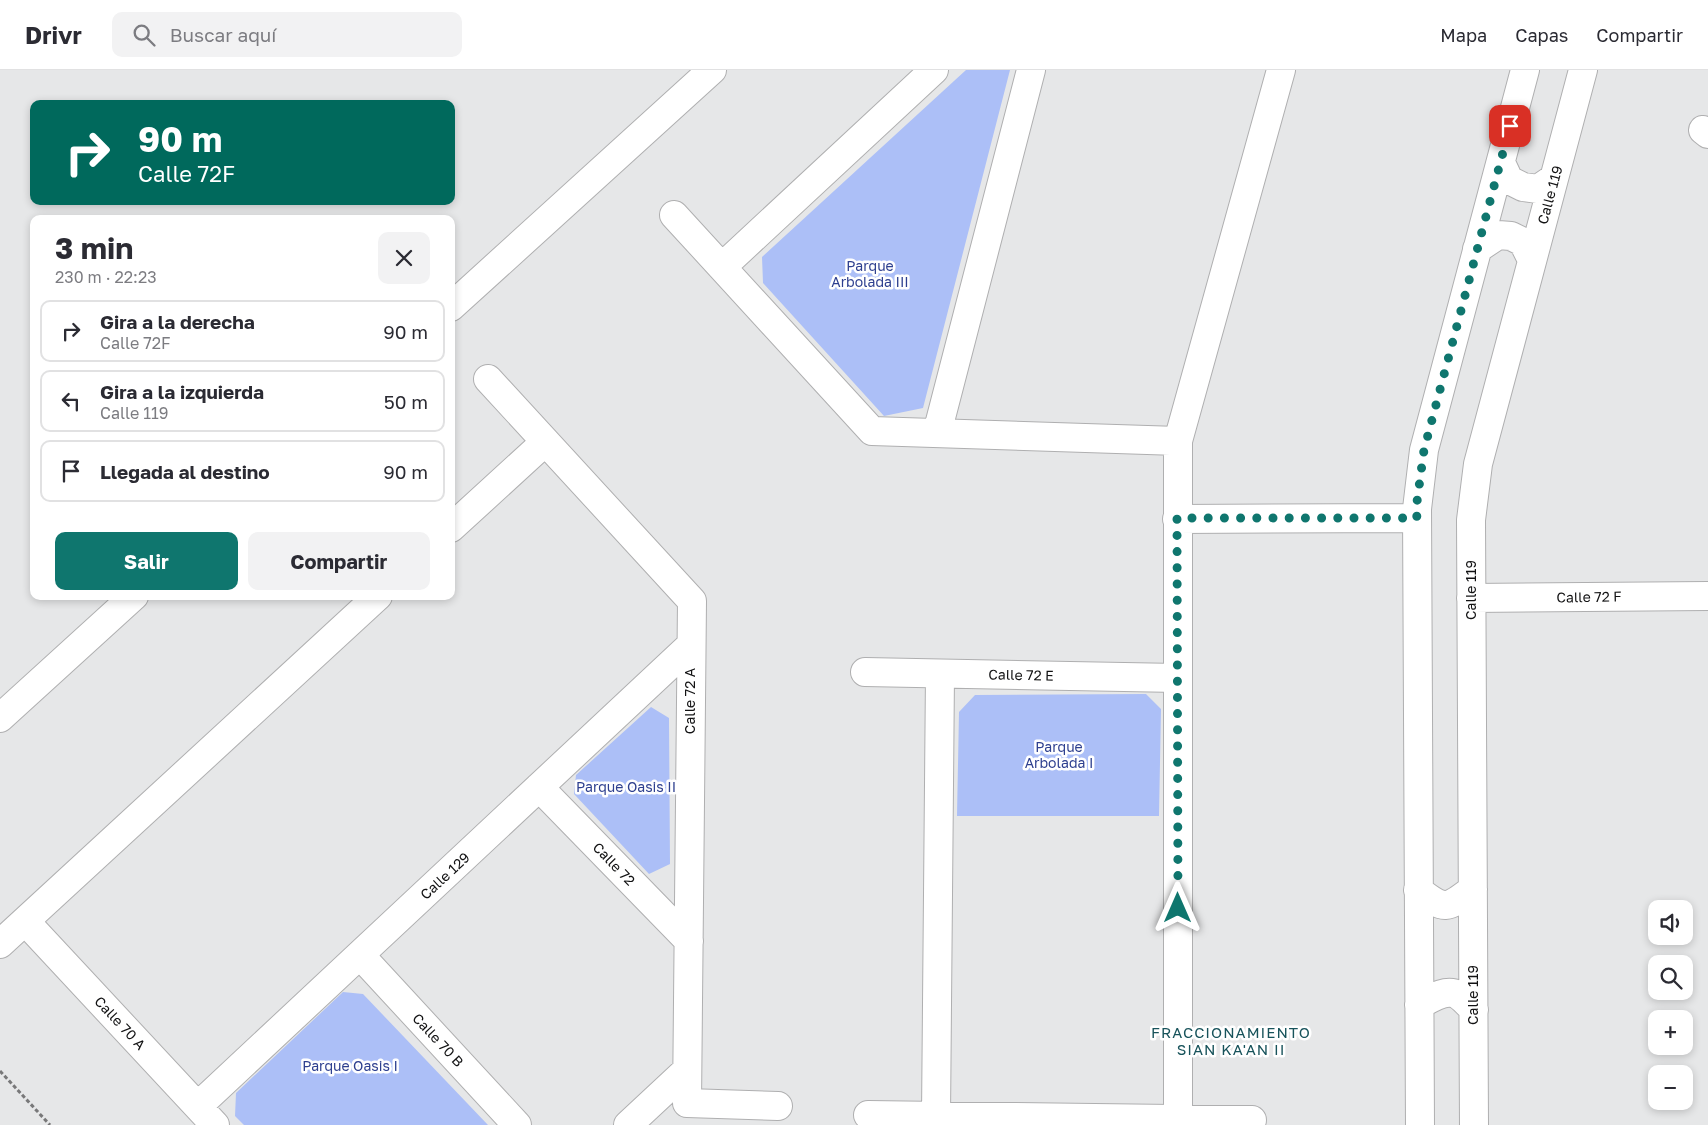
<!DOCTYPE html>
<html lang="es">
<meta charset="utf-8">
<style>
body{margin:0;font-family:"Golos Text",sans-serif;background:#f2f2f3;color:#2b2b33;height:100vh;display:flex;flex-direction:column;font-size:19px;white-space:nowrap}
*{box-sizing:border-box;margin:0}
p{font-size:16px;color:#7c7c81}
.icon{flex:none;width:28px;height:28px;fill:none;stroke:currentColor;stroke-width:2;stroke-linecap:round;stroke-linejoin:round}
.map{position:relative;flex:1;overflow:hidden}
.details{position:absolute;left:30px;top:145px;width:425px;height:385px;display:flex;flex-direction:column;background:#fff;border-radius:10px;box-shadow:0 2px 8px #0003}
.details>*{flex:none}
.banner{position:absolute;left:30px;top:30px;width:425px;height:105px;border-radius:10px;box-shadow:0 2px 8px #0003;background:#00695c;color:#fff;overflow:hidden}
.buttons{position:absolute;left:1648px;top:830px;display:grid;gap:10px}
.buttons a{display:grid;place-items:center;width:45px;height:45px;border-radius:10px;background:#fff;box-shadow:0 2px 8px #0003;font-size:25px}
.pin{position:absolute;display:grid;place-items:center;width:42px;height:42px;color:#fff;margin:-21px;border-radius:10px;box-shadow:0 2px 8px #0006}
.me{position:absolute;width:55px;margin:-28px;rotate:0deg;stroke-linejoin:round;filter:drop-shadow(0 0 4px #0008)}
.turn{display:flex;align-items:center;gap:18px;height:105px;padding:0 25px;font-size:22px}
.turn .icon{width:65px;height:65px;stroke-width:2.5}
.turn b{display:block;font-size:35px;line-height:42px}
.round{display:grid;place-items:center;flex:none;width:52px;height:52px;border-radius:10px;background:#f2f2f3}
.summary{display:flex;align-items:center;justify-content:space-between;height:85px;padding:0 25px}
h1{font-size:30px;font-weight:700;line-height:38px}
.cta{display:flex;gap:10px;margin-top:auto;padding:10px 25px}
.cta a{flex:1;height:58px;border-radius:10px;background:#0f766e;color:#fff;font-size:20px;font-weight:700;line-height:58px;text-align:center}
.cta a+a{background:#f2f2f3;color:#2b2b33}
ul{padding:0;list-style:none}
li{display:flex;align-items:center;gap:15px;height:62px;margin:0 10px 8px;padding:0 15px;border:2px solid #e1e1e2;border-radius:10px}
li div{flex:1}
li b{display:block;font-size:19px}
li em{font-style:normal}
header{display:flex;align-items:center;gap:30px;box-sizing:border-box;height:70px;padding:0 25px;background:#fff;border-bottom:1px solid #e1e1e2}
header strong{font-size:24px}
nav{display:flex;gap:28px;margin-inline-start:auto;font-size:18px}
.search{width:350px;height:45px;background:#f2f2f3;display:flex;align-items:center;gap:12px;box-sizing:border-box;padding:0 18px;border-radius:10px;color:#7c7c81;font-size:19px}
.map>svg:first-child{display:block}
</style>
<header>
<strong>Drivr</strong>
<div class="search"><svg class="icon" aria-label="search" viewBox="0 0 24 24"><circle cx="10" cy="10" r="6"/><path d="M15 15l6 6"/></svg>Buscar aquí</div>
<nav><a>Mapa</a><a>Capas</a><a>Compartir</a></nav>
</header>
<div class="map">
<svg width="1708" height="1055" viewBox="0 0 1708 1055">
<rect width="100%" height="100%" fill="#e6e7e8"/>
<!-- green -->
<path fill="#acbff7" d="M966,0h44l-87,338 -39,8 -121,-133 -1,-26z
M1146,624l15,15 -2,107h-202l2,-104 16,-17z
M651,637l18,11 1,146 -21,10 -75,-80 2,-19z
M343,922l20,2 125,131h-244l-9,-9 1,-23z"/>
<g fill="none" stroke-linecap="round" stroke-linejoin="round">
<!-- minor casing -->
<g stroke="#afafb0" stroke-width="30">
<path id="minor" d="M1703,60l5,4
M1501,93l8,17 14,7 15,2 16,-11
M674,145l198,216 306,10
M1477,179l21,-14 13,1 12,6 9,18
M722,197l212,-197
M451,237l261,-237
M488,309l204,222 -5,502 91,3
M937,363l94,-363
M1177,449l240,-1
M451,458l94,-86
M1471,528l237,-2
M865,602l313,6
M0,648l134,-122
M539,717l150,154
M1418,820c27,21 29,19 55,-1
M25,851l190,204
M0,874l378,-348
M360,885l157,170
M1419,935c11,-6 27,-17 39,-10 6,4 11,10 16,15
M198,1036l493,-461
M868,1045l384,5
M936,1046l4,-442
M1178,1049v-678l103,-371
M628,1055l59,-55
M1420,1055l-3,-616 7,-59 101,-380
M1474,1055l-3,-605 7,-56 105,-394"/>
</g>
<!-- path -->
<path stroke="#787879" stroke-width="3" stroke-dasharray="4 2.5" stroke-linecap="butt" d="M0,1001l50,54"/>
<!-- minor -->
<use href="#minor" stroke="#fff" stroke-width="28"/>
</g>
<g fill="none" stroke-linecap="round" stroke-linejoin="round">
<!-- route -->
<path stroke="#0f766e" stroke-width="9" stroke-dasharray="0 16.2" d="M1178,838l-1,-390h240l-1,-9 8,-59 86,-324"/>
</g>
<g text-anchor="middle" stroke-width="5" stroke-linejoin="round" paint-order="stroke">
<!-- street labels -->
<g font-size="14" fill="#121213" stroke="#fff">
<text transform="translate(1550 125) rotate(-75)" y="5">Calle 119</text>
<text transform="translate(1471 520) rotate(-90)" y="5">Calle 119</text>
<text transform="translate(1589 527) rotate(-1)" y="5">Calle 72 F</text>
<text transform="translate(1021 605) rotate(1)" y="5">Calle 72 E</text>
<text transform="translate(690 631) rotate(-90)" y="5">Calle 72 A</text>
<text transform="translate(614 794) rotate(46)" y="5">Calle 72</text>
<text transform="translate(445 806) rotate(-43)" y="5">Calle 129</text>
<text transform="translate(1473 925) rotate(-90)" y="5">Calle 119</text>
<text transform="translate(120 953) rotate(47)" y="5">Calle 70 A</text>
<text transform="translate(438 970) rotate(47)" y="5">Calle 70 B</text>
</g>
<!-- park labels -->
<g font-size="14" fill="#2d3f8f" stroke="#fff">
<text x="870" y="201">Parque<tspan x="870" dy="16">Arbolada III</tspan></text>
<text x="1059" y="682">Parque<tspan x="1059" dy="16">Arbolada I</tspan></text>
<text x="626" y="722">Parque Oasis II</text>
<text x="350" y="1001">Parque Oasis I</text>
</g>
<!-- neighbourhood labels -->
<g font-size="15" letter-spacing="1" fill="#18535b" stroke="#fff">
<text x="1231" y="968">FRACCIONAMIENTO<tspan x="1231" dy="17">SIAN KA'AN II</tspan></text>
</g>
</g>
</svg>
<div class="buttons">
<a><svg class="icon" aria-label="sound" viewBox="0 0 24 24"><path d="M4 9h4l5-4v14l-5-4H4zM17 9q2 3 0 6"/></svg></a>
<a><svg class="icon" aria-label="search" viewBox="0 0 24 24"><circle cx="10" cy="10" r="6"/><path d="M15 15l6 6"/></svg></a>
<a>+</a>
<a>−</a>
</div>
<div class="pin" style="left:1510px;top:56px;background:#d93025"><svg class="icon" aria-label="arrive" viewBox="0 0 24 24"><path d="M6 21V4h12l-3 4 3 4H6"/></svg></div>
<svg class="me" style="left:1178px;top:838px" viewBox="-20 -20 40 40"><path d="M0-17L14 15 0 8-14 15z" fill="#0f766e" stroke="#fff" stroke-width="4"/></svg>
<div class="banner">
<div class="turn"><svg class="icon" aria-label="right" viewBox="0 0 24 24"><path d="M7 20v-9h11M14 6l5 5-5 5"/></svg><div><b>90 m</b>Calle 72F</div></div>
</div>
<section class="details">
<div class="summary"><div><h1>3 min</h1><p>230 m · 22:23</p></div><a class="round"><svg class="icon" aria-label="close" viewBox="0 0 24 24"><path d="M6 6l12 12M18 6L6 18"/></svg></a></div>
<ul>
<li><svg class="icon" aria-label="right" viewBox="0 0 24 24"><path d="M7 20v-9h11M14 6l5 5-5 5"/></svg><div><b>Gira a la derecha</b><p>Calle 72F</p></div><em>90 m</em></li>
<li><svg class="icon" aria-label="left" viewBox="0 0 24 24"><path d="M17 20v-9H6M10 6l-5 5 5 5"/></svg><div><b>Gira a la izquierda</b><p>Calle 119</p></div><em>50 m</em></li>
<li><svg class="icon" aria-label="arrive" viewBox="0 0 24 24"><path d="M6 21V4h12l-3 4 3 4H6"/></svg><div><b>Llegada al destino</b></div><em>90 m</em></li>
</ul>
<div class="cta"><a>Salir</a><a>Compartir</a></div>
</section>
</div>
